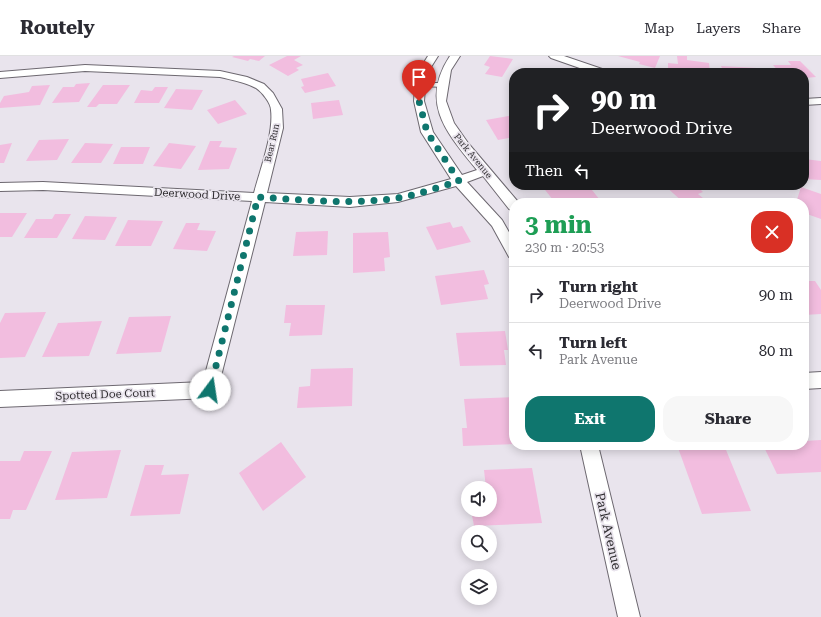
<!DOCTYPE html>
<meta charset="utf-8">
<style>
body{margin:0;font-family:"Roboto Serif",serif;background:#f7f7f7;color:#2b2b33;height:100vh;display:flex;flex-direction:column;font-size:15px;white-space:nowrap}
*{box-sizing:border-box;margin:0}
p{font-size:13px;color:#7c7c81}
.icon{flex:none;width:22px;height:22px;fill:none;stroke:currentColor;stroke-width:2;stroke-linecap:round;stroke-linejoin:round}
.map{position:relative;flex:1;overflow:hidden}
.side{position:absolute;left:509px;top:142px;width:300px;height:252px;display:flex;flex-direction:column;background:#fff;border-radius:16px;box-shadow:0 2px 10px #0003}
.side>*{flex:none}
.guide{position:absolute;left:509px;top:12px;width:300px;height:122px;border-radius:16px;box-shadow:0 2px 10px #0003;background:#202124;color:#fff;overflow:hidden}
.controls{position:absolute;left:461px;top:425px;display:grid;gap:8px}
.controls a{display:grid;place-items:center;width:36px;height:36px;border-radius:50%;background:#fff;box-shadow:0 2px 10px #0003;font-size:20px}
.pin{position:absolute;display:grid;place-items:center;width:34px;height:34px;color:#fff;margin:-41px -17px;border-radius:50% 50% 50% 0;rotate:-45deg;box-shadow:0 0 4px #0007}
.pin .icon{rotate:45deg}
.me{position:absolute;width:44px;margin:-22px;rotate:14deg;stroke-linejoin:round;filter:drop-shadow(0 0 3px #0008)}
.turn{display:flex;align-items:center;gap:14px;height:84px;padding:0 16px;font-size:18px}
.turn .icon{width:52px;height:52px;stroke-width:2.5}
.turn b{display:block;font-size:28px;line-height:34px}
.then{display:flex;align-items:center;height:38px;padding:0 16px;background:#0003;gap:8px;font-size:15px}
.round{display:grid;place-items:center;flex:none;width:42px;height:42px;border-radius:16px;background:#f7f7f7}
.headline{display:flex;align-items:center;justify-content:space-between;height:68px;padding:0 16px}
h1{font-size:24px;font-weight:700;line-height:30px;color:#1e9e55}
.action{display:flex;gap:8px;margin-top:auto;padding:8px 16px}
.action a{flex:1;height:46px;border-radius:16px;background:#0f766e;color:#fff;font-size:16px;font-weight:700;line-height:46px;text-align:center}
.action a+a{background:#f7f7f7;color:#2b2b33}
ul{padding:0;list-style:none}
li{display:flex;align-items:center;gap:12px;height:56px;padding:0 16px;border-top:1px solid #e1e1e2}
li div{flex:1}
li b{display:block;font-size:15px}
li em{font-style:normal}
header{display:flex;align-items:center;gap:24px;box-sizing:border-box;height:56px;padding:0 20px;background:#fff;border-bottom:1px solid #e1e1e2}
header strong{font-size:19px}
nav{display:flex;gap:22px;margin-inline-start:auto;font-size:14px}
.map>svg:first-child{display:block}
</style>
<header>
<strong>Routely</strong>
<nav><a>Map</a><a>Layers</a><a>Share</a></nav>
</header>
<div class="map">
<svg width="821" height="561" viewBox="0 0 821 561">
<rect width="100%" height="100%" fill="#e9e4ed"/>
<!-- building -->
<path fill="#f2bddf" d="M234,0h31l-6,5 -9,-2 -2,2 -16,-4z
M287,0h14l-7,4 9,5 -7,3 3,2 -11,6 -19,-11z
M490,0l23,3 -11,18 -17,-3 5,-7 -6,-2z
M618,0h42l-5,12 -16,-4 1,-2z
M677,0h10v4l22,3 1,10h-21l-21,-3v-7l10,1z
M788,5h12l16,16 -11,1 2,2h-3v-7h-24l-7,-8h18z
M721,10l36,2 3,5h-36z
M328,17l8,13 -31,7 -4,-6 3,-1 -3,-7z
M90,27l-11,19 -27,1 11,-16h11l2,-3z
M50,29l-10,20 -40,3v-5l4,-7 25,-4 3,-6z
M103,29h27l-13,19h-18l-3,3h-9z
M155,31h13l-9,16h-25l7,-13 11,1z
M176,33l27,1 -11,20 -28,-2z
M235,44l12,14 -29,10 -11,-14z
M339,44l4,15 -30,4 -2,-16z
M514,59v22l-16,3 -12,-20z
M69,83l-12,21 -31,1 13,-21z
M210,85h12l-3,6 18,1 -8,21 -31,1z
M12,87l-8,20h-4v-18z
M85,87l28,1 -12,19h-30z
M169,87l27,3 -15,23 -28,-3z
M121,91h29l-7,17h-30z
M804,103l17,2v19l-17,-1z
M546,129h42l12,15 -12,3h-26l-3,-5 -6,2 -11,-14z
M664,129h32l7,7 -5,2 11,9h-25z
M801,131l20,7v25l-17,-6v-10h-8z
M0,157h27l-15,24h-12z
M55,158h16l-14,24h-33l12,-19h16z
M85,160l32,1 -12,23 -33,-1z
M128,164l35,1 -12,25h-36z
M450,166l3,6 9,-2 9,16 -34,8 -11,-23z
M186,167h14l-3,7 19,1 -9,20 -34,-2z
M328,175l-1,24 -34,1 3,-24z
M388,176l2,25 -6,1 1,13 -32,2v-40z
M484,214l5,14 -5,1 4,14 -47,6 -6,-29z
M804,225h11l6,9v24l-17,1z
M286,249h39l-3,30 -33,1 2,-13h-7z
M46,256l-21,45 -25,1v-35l5,-10z
M171,260l-10,36 -45,2 13,-37z
M102,265l-13,35 -47,1 16,-34z
M505,275l3,19h-4l2,15 -46,1 -4,-33z
M353,312l-1,38 -55,2 2,-21 11,-1 1,-17z
M514,341v26h-1l1,21 -51,2 -1,-18h5l-3,-29z
M821,384v32l-44,2 -14,-29h41v-4z
M281,386l25,35 -43,34 -24,-38z
M677,389h47l27,66 -49,3z
M121,394l-14,48 -52,2 17,-48z
M24,395h28l-26,59h-13l-3,9h-10v-58h20z
M145,409h19l-3,10 28,-1 -9,40 -50,2z
M532,412l10,55 -68,3 -3,-16h19v-22h-4l-2,-18z"/>
<g fill="none" stroke-linecap="round" stroke-linejoin="round">
<!-- lane casing -->
<g stroke="#6d6870" stroke-width="2">
<path id="lane" d="M419,27h25l3,2 -3,2 -23,-1 -2,-1z"/>
</g>
<!-- street casing -->
<g stroke="#6d6870" stroke-width="2">
<path id="street" d="M428,0h10l-12,19 -2,26 9,31 29,43 15,-5c-30,-37 -58,-67 -27,-114h10l-9,14 -5,31 8,22 14,20 51,60h-5v8l-5,-2 -26,-33 -16,6 35,38 12,21v17l-5,-1 -17,-31 -36,-40 -58,16 -48,5 -85,-5 -49,194 -6,2 -210,9v-16l203,-9 49,-181 -209,-11 -43,1v-8l43,-1 211,11c6,-23 20,-60 17,-83 0,-7 -9,-18 -15,-22 -11,-6 -24,-8 -36,-11l-135,-6 -85,7v-6l85,-7 135,6 27,6 17,7 9,9 9,16 1,19 -16,65 83,4 48,-3 53,-15 -30,-47 -7,-31 2,-26z
M549,0h15l44,15 1,2h-15l-43,-15z
M821,42v6l-17,1v-6z
M821,316v16l-17,1v-16z
M580,389h18l42,172h-22z"/>
</g>
<!-- lane -->
<use href="#lane" fill="#fff" fill-rule="evenodd"/>
<!-- street -->
<use href="#street" fill="#fff" fill-rule="evenodd"/>
</g>
<g fill="none" stroke-linecap="round" stroke-linejoin="round">
<!-- route -->
<path stroke="#0f766e" stroke-width="7" stroke-dasharray="0 12.6" d="M210,334l48,-193c46,3 93,8 139,1 21,-3 42,-11 62,-17l-32,-49 -8,-31"/>
</g>
<g text-anchor="middle" stroke-width="3.5" stroke-linejoin="round" paint-order="stroke">
<!-- far-street labels -->
<g font-size="9" fill="#2e2c2f" stroke="#e9e4ed">
<text transform="translate(272 87) rotate(-77)" y="3">Bear Run</text>
<text transform="translate(473 100) rotate(51)" y="3">Park Avenue</text>
</g>
<!-- street labels -->
<g font-size="11" fill="#2e2c2f" stroke="#e9e4ed">
<text transform="translate(197 138) rotate(3)" y="4">Deerwood Drive</text>
<text transform="translate(105 338) rotate(-2)" y="4">Spotted Doe Court</text>
</g>
<!-- near-street labels -->
<g font-size="13" fill="#2e2c2f" stroke="#e9e4ed">
<text transform="translate(609 475) rotate(77)" y="5">Park Avenue</text>
</g>
</g>
</svg>
<div class="controls">
<a><svg class="icon" aria-label="sound" viewBox="0 0 24 24"><path d="M4 9h4l5-4v14l-5-4H4zM17 9q2 3 0 6"/></svg></a>
<a><svg class="icon" aria-label="search" viewBox="0 0 24 24"><circle cx="10" cy="10" r="6"/><path d="M15 15l6 6"/></svg></a>
<a><svg class="icon" aria-label="layers" viewBox="0 0 24 24"><path d="M12 4l9 5-9 5-9-5zM3 14l9 5 9-5"/></svg></a>
</div>
<div class="pin" style="left:419px;top:45px;background:#d93025"><svg class="icon" aria-label="arrive" viewBox="0 0 24 24"><path d="M6 21V4h12l-3 4 3 4H6"/></svg></div>
<svg class="me" style="left:210px;top:334px" viewBox="-20 -20 40 40"><circle r="19" fill="#fff"/><path d="M0-13L10 11 0 6-10 11z" fill="#0f766e"/></svg>
<div class="guide">
<div class="turn"><svg class="icon" aria-label="right" viewBox="0 0 24 24"><path d="M7 20v-9h11M14 6l5 5-5 5"/></svg><div><b>90 m</b>Deerwood Drive</div></div>
<div class="then">Then<svg class="icon" aria-label="left" viewBox="0 0 24 24"><path d="M17 20v-9H6M10 6l-5 5 5 5"/></svg></div>
</div>
<section class="side">
<div class="headline"><div><h1>3 min</h1><p>230 m · 20:53</p></div><a class="round" style="background:#d93025;color:#fff"><svg class="icon" aria-label="close" viewBox="0 0 24 24"><path d="M6 6l12 12M18 6L6 18"/></svg></a></div>
<ul>
<li><svg class="icon" aria-label="right" viewBox="0 0 24 24"><path d="M7 20v-9h11M14 6l5 5-5 5"/></svg><div><b>Turn right</b><p>Deerwood Drive</p></div><em>90 m</em></li>
<li><svg class="icon" aria-label="left" viewBox="0 0 24 24"><path d="M17 20v-9H6M10 6l-5 5 5 5"/></svg><div><b>Turn left</b><p>Park Avenue</p></div><em>80 m</em></li>
</ul>
<div class="action"><a>Exit</a><a>Share</a></div>
</section>
</div>
